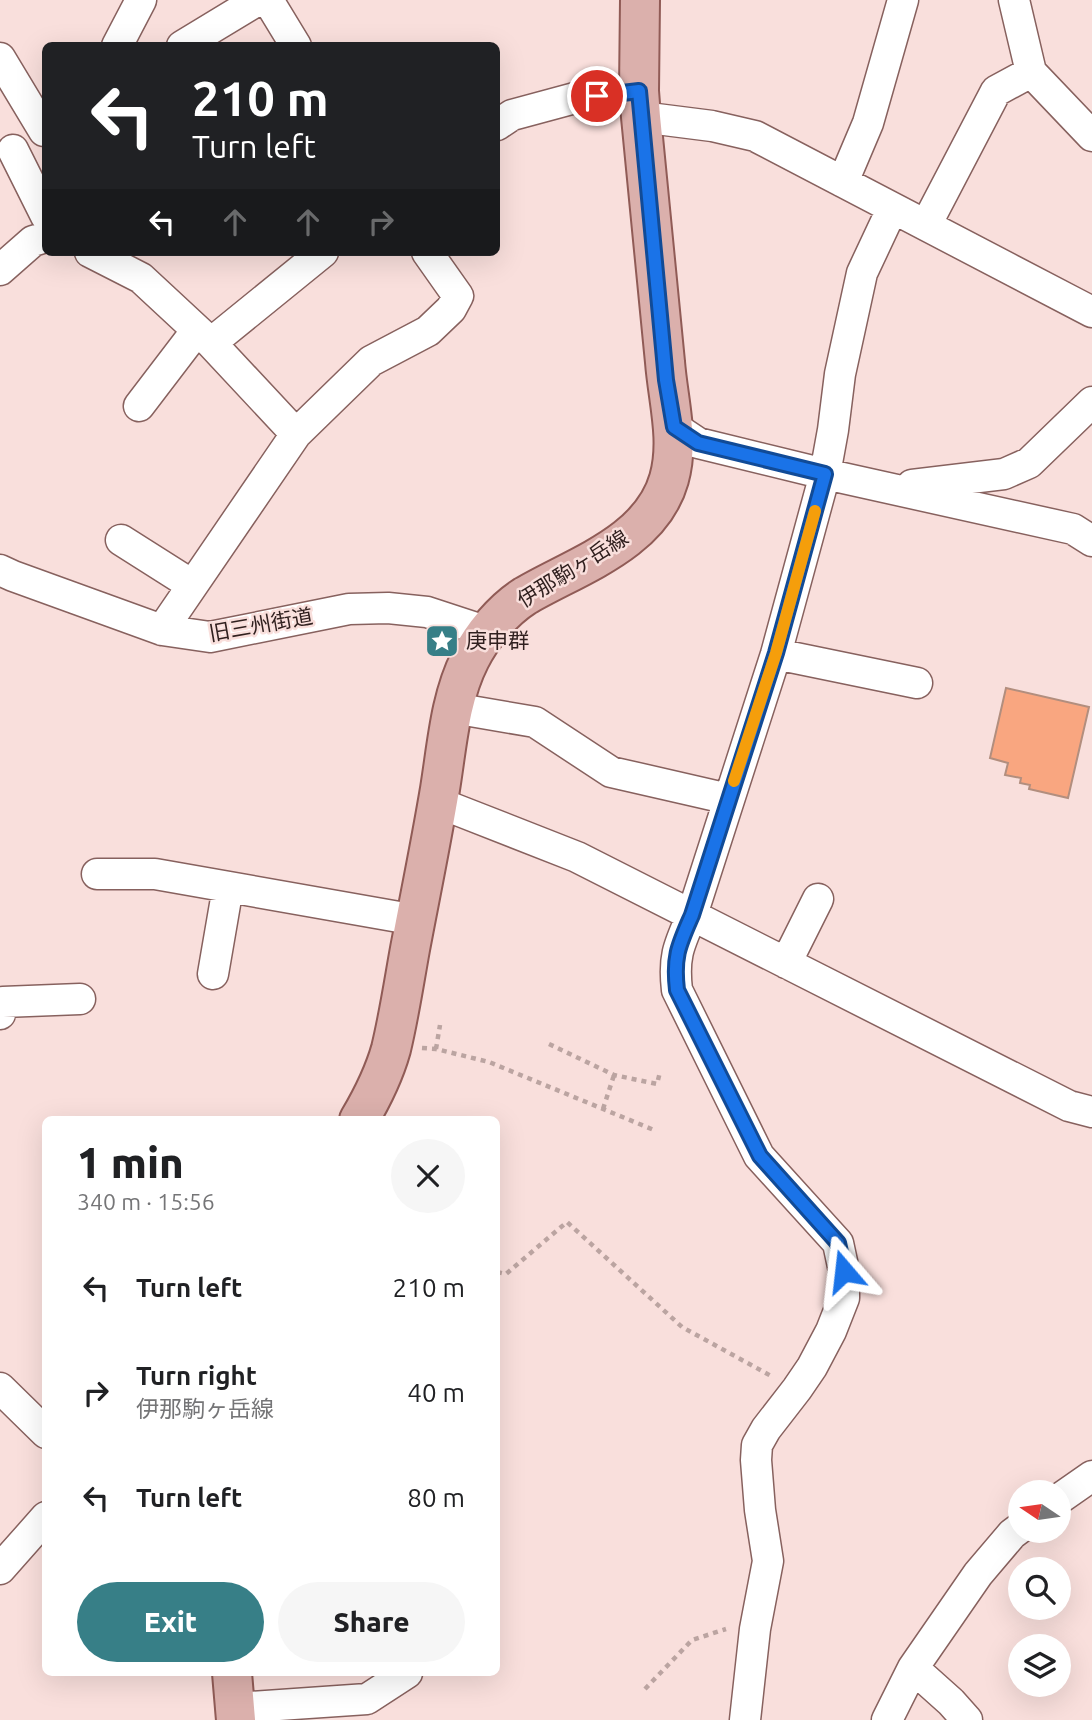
<!DOCTYPE html>
<meta charset="utf-8">
<style>
body{margin:0;font-family:Ubuntu,"Noto Sans JP",sans-serif;background:#f6f6f6;color:#202124;height:100vh;display:flex;flex-direction:column;font-size:26px;white-space:nowrap}
*{box-sizing:border-box;margin:0}
p{font-size:23px;color:#757577}
.icon{flex:none;width:38px;height:38px;fill:none;stroke:currentColor;stroke-width:2;stroke-linecap:round;stroke-linejoin:round}
.map{position:relative;flex:1;overflow:hidden}
.sheet{position:absolute;left:42px;top:1116px;width:458px;height:560px;display:flex;flex-direction:column;background:#fff;border-radius:10px;box-shadow:0 7px 28px #0002}
.sheet>*{flex:none}
.guide{position:absolute;left:42px;top:42px;width:458px;height:214px;border-radius:10px;box-shadow:0 7px 28px #0002;background:#202124;color:#fff;overflow:hidden}
.needle{width:46px;rotate:283deg}
.buttons{position:absolute;left:1008px;top:1480px;display:grid;gap:14px}
.buttons a{display:grid;place-items:center;width:63px;height:63px;border-radius:50%;background:#fff;box-shadow:0 7px 28px #0002;font-size:35px}
.pin{position:absolute;display:grid;place-items:center;width:60px;height:60px;color:#fff;margin:-30px;border:4px solid #fff;border-radius:50%;box-shadow:0 2px 7px #0007}
.me{position:absolute;width:77px;margin:-38px;rotate:343deg;stroke-linejoin:round;filter:drop-shadow(0 0 5px #0008)}
.turn{display:flex;align-items:center;gap:24px;height:147px;padding:0 35px;font-size:32px}
.turn .icon{width:91px;height:91px;stroke-width:2.5}
.turn b{display:block;font-size:49px;line-height:60px}
.lanes{display:flex;align-items:center;height:66px;padding:0 35px;background:#0003;justify-content:center;gap:35px;direction:ltr}
.lanes .off{opacity:.35}
.round{display:grid;place-items:center;flex:none;width:74px;height:74px;border-radius:37px;background:#f6f6f6}
.head{display:flex;align-items:center;justify-content:space-between;height:119px;padding:0 35px}
h1{font-size:42px;font-weight:800;line-height:52px}
.cta{display:flex;gap:14px;margin-top:auto;padding:14px 35px}
.cta a{flex:1;height:80px;border-radius:42px;background:#377f87;color:#fff;font-size:28px;font-weight:800;line-height:80px;text-align:center}
.cta a+a{background:#f6f6f6;color:#202124}
ul{padding:0;list-style:none}
li{display:flex;align-items:center;gap:21px;height:105px;padding:0 35px}
li div{flex:1}
li b{display:block;font-size:26px}
li em{font-style:normal}
.map>svg:first-child{display:block}
</style>
<div class="map">
<svg width="1092" height="1720" viewBox="0 0 1092 1720">
<rect width="100%" height="100%" fill="#f9dfdc"/>
<!-- building -->
<path fill="#f9a680" stroke="#b28e7e" stroke-width="2" d="M1006,688l83,19 -21,91 -39,-9 1,-4 -10,-2 1,-5 -16,-3 3,-12 -18,-5z"/>
<g fill="none" stroke-linecap="round" stroke-linejoin="round">
<!-- minor casing -->
<g stroke="#87615e" stroke-width="33">
<path id="minor" d="M268,0l28,46
M1014,0l17,72 61,64
M117,46l24,-46
M182,46l76,-46
M0,58l44,73
M641,117l71,9 43,10 337,176
M497,125l15,-10 63,-17 64,-7
M13,150l33,66
M843,182l25,-59 35,-123
M926,225l70,-134 35,-19
M90,252l51,26 70,65 85,91 -134,196
M0,270l33,-29 13,-4
M211,343l112,-91
M139,406l58,-76
M674,427l24,16 127,31 248,55 19,12
M296,434l75,-73 57,-30 23,-22 7,-13 -31,-44
M912,485l92,-11 25,-11 63,-61
M121,540l71,45
M0,570l13,6 149,54 48,7 139,-28 39,-1 39,4 61,20
M776,654l141,29
M453,708l82,14 76,50 118,27
M437,805l15,3 125,49 492,249 23,6
M97,874h58l261,46
M786,963l32,-64
M213,974l15,-87
M0,1014l3,-12 77,-3
M0,1388l46,45
M1059,1499l33,-23
M0,1569l46,-52
M913,1668l38,34 16,18
M235,1708l132,-9 40,-26
M745,1720l10,-91 13,-68 -8,-51 -4,-50 1,-15 9,-16 31,-40 15,-22 19,-36 13,-33v-27l-6,-28 -79,-87 -82,-166c-4,-34 2,-45 15,-75l84,-261 49,-180 8,-44 7,-56 22,-101 30,-64
M887,1720l26,-52 65,-94 34,-40 8,-6"/>
</g>
<!-- major casing -->
<g stroke="#905b56" stroke-width="42">
<path id="major" d="M359,1120c13,-22 25,-46 32,-71 8,-33 13,-67 19,-100 10,-53 21,-106 30,-160 7,-43 10,-91 30,-130 12,-24 33,-49 55,-63 51,-30 126,-53 144,-117 11,-39 -1,-78 -4,-117 -8,-82 -16,-164 -24,-245l-2,-26 1,-91
M232,1673l4,47"/>
</g>
<!-- path -->
<path stroke="#bba4a1" stroke-width="4.5" stroke-dasharray="5 5" stroke-linecap="butt" d="M549,1044l65,31 43,9 3,-12
M422,1048l14,1 53,13 165,68
M436,1049l4,-24
M603,1109l11,-34
M497,1272l9,2 61,-52 115,105 91,50
M645,1689l47,-49 34,-11"/>
<!-- minor -->
<use href="#minor" stroke="#fff" stroke-width="30"/>
<!-- major -->
<use href="#major" stroke="#dbb0ac" stroke-width="38"/>
</g>
<g fill="none" stroke-linecap="round" stroke-linejoin="round">
<!-- route casing -->
<g stroke="#114b97" stroke-width="18">
<path id="route" d="M597,96l42,-5 27,289 8,47 24,16 127,31 -49,179 -84,262c-13,30 -19,41 -15,75l83,166 78,87 6,28"/>
</g>
<!-- route -->
<use href="#route" stroke="#1a73e8" stroke-width="12"/>
<!-- slow -->
<path stroke="#f59e0b" stroke-width="12" d="M734,781l42,-128 39,-142"/>
</g>
<!-- icons -->
<defs>
<g id="sight-square" transform="scale(1.75)"><rect x="-9" y="-9" width="18" height="18" rx="4" fill="#377f87" stroke="#f9dfdc"/><path d="M0-6L1.8-2.2L6-1.7L2.9 1.2L3.7 5.4L0 3.3L-3.7 5.4L-2.9 1.2L-6-1.7L-1.8-2.2Z" fill="#fff"/></g>
</defs>
<g fill-rule="evenodd">
<use href="#sight-square" x="442" y="641"/>
</g>
<g text-anchor="middle" stroke-width="5" stroke-linejoin="round" paint-order="stroke">
<!-- street labels -->
<g font-size="21" fill="#30201f" stroke="#f9dfdc">
<text transform="translate(573 569) rotate(-32)" y="7">伊那駒ヶ岳線</text>
<text transform="translate(261 625) rotate(-10)" y="7">旧三州街道</text>
</g>
<!-- poi labels -->
<g font-size="21" fill="#30201f" stroke="#f9dfdc" text-anchor="start">
<text x="466" y="648">庚申群</text>
</g>
</g>
</svg>
<div class="buttons">
<a><svg class="needle" viewBox="-14 -14 28 28"><path d="M0-13l5 13h-10z" fill="#e53935"/><path d="M0 13l5-13h-10z" fill="#757577"/></svg></a>
<a><svg class="icon" aria-label="search" viewBox="0 0 24 24"><circle cx="10" cy="10" r="6"/><path d="M15 15l6 6"/></svg></a>
<a><svg class="icon" aria-label="layers" viewBox="0 0 24 24"><path d="M12 4l9 5-9 5-9-5zM3 14l9 5 9-5"/></svg></a>
</div>
<div class="pin" style="left:597px;top:96px;background:#d93025"><svg class="icon" aria-label="arrive" viewBox="0 0 24 24"><path d="M6 21V4h12l-3 4 3 4H6"/></svg></div>
<svg class="me" style="left:844px;top:1271px" viewBox="-20 -20 40 40"><path d="M0-17L14 15 0 8-14 15z" fill="#1a73e8" stroke="#fff" stroke-width="4"/></svg>
<div class="guide">
<div class="turn"><svg class="icon" aria-label="left" viewBox="0 0 24 24"><path d="M17 20v-9H6M10 6l-5 5 5 5"/></svg><div><b>210 m</b>Turn left</div></div>
<div class="lanes"><svg class="icon" aria-label="left" viewBox="0 0 24 24"><path d="M17 20v-9H6M10 6l-5 5 5 5"/></svg><svg class="icon off" aria-label="ahead" viewBox="0 0 24 24"><path d="M12 20V5M6 11l6-6 6 6"/></svg><svg class="icon off" aria-label="ahead" viewBox="0 0 24 24"><path d="M12 20V5M6 11l6-6 6 6"/></svg><svg class="icon off" aria-label="right" viewBox="0 0 24 24"><path d="M7 20v-9h11M14 6l5 5-5 5"/></svg></div>
</div>
<section class="sheet">
<div class="head"><div><h1>1 min</h1><p>340 m · 15:56</p></div><a class="round"><svg class="icon" aria-label="close" viewBox="0 0 24 24"><path d="M6 6l12 12M18 6L6 18"/></svg></a></div>
<ul>
<li><svg class="icon" aria-label="left" viewBox="0 0 24 24"><path d="M17 20v-9H6M10 6l-5 5 5 5"/></svg><div><b>Turn left</b></div><em>210 m</em></li>
<li><svg class="icon" aria-label="right" viewBox="0 0 24 24"><path d="M7 20v-9h11M14 6l5 5-5 5"/></svg><div><b>Turn right</b><p>伊那駒ヶ岳線</p></div><em>40 m</em></li>
<li><svg class="icon" aria-label="left" viewBox="0 0 24 24"><path d="M17 20v-9H6M10 6l-5 5 5 5"/></svg><div><b>Turn left</b></div><em>80 m</em></li>
</ul>
<div class="cta"><a>Exit</a><a>Share</a></div>
</section>
</div>
